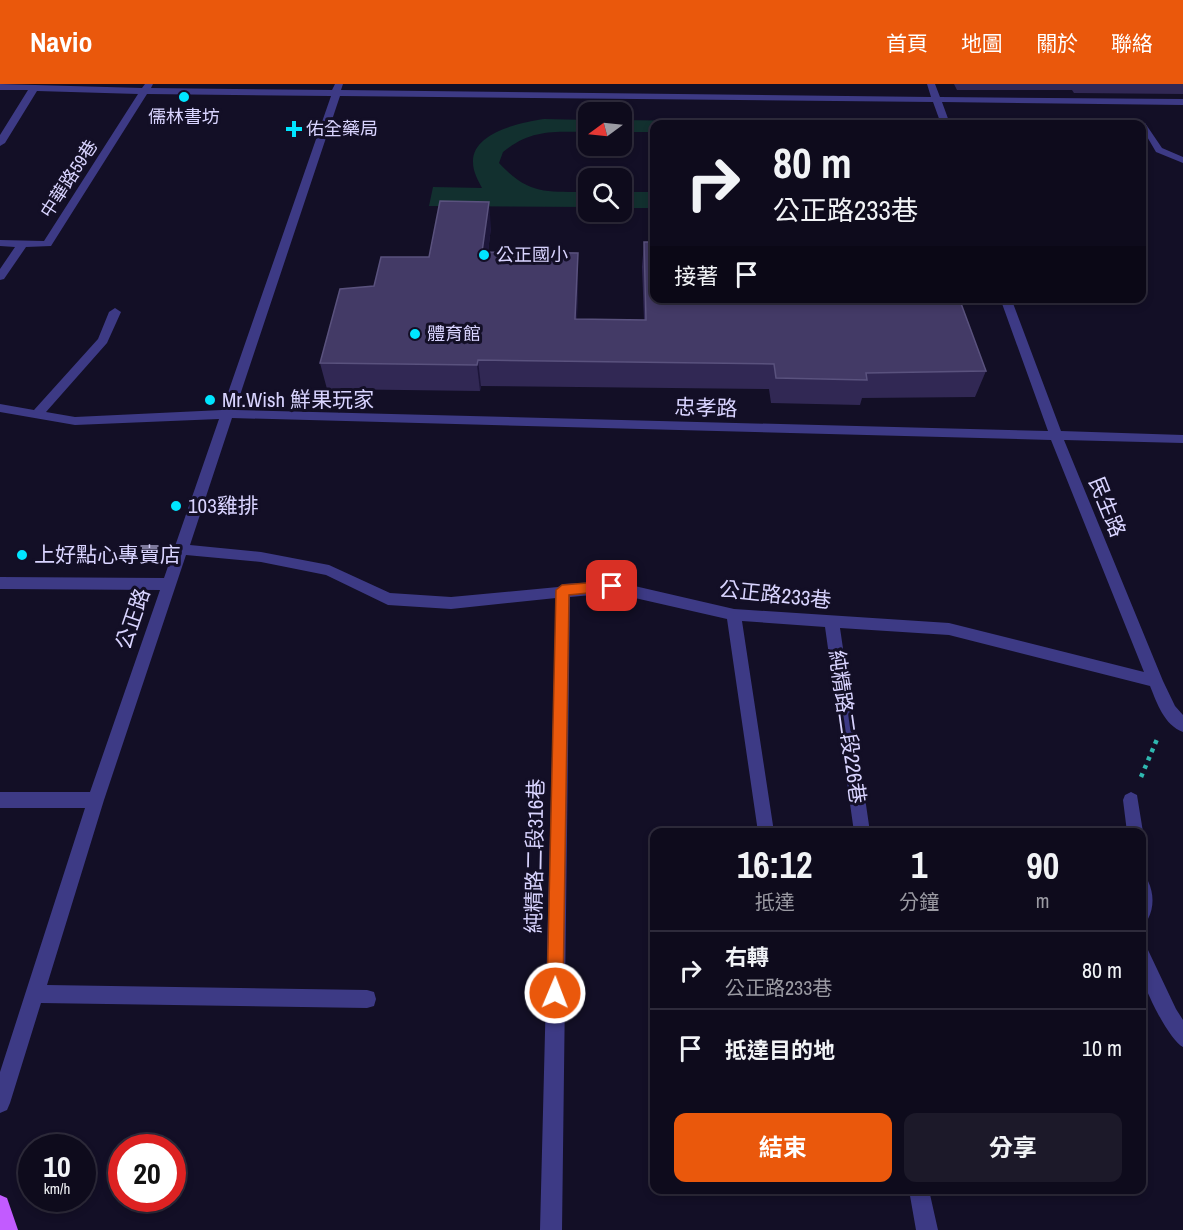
<!DOCTYPE html>
<html lang="zh-TW">
<meta charset="utf-8">
<style>
body{margin:0;font-family:"Archivo Narrow","Noto Sans TC",sans-serif;background:#1c1929;color:#f1f3f6;height:100vh;display:flex;flex-direction:column;font-size:22px;white-space:nowrap}
*{box-sizing:border-box;margin:0}
p{font-size:20px;color:#9b9ba3}
.icon{flex:none;width:33px;height:33px;fill:none;stroke:currentColor;stroke-width:2;stroke-linecap:round;stroke-linejoin:round}
.map{position:relative;flex:1;overflow:hidden}
.drawer{position:absolute;left:650px;top:744px;width:496px;height:366px;display:flex;flex-direction:column;background:#0e0b1c;border-radius:12px;box-shadow:0 3px 9px #0003,0 0 0 2px #2e2b3b}
.drawer>*{flex:none}
.banner{position:absolute;left:650px;top:36px;width:496px;height:183px;border-radius:12px;box-shadow:0 3px 9px #0003,0 0 0 2px #2e2b3b;background:#0e0b1c;color:#f1f3f6;overflow:hidden}
.needle{width:39px;rotate:255deg}
.buttons{position:absolute;left:578px;top:18px;display:grid;gap:12px}
.buttons a{display:grid;place-items:center;width:54px;height:54px;border-radius:12px;background:#0e0b1c;box-shadow:0 3px 9px #0003,0 0 0 2px #2e2b3b;font-size:30px}
.speed{position:absolute;left:18px;top:1050px;display:flex;gap:12px;font-size:30px;font-weight:700;text-align:center}
.speed>*{display:grid;place-content:center;width:78px;height:78px;border-radius:50%;background:#0e0b1c;box-shadow:0 3px 9px #0003,0 0 0 2px #2e2b3b;line-height:1}
.speed small{font-size:15px;font-weight:400}
.speed .limit{border:9px solid #d22;background:#fff;color:#111}
.pin{position:absolute;display:grid;place-items:center;width:51px;height:51px;color:#fff;margin:-26px;border-radius:12px;box-shadow:0 3px 9px #0006}
.me{position:absolute;width:66px;margin:-33px;rotate:1deg;stroke-linejoin:round;filter:drop-shadow(0 0 4px #0008)}
.turn{display:flex;align-items:center;gap:21px;height:126px;padding:0 24px;font-size:27px}
.turn .icon{width:78px;height:78px;stroke-width:2.5}
.turn b{display:block;font-size:42px;line-height:51px}
.then{display:flex;align-items:center;height:57px;padding:0 24px;background:#0003;gap:12px;font-size:22px}
.eta{display:flex;justify-content:space-evenly;align-items:center;height:102px;text-align:center}
.eta b{font-size:36px;font-weight:700;line-height:42px}
.button{display:flex;gap:12px;margin-top:auto;padding:12px 24px}
.button a{flex:1;height:69px;border-radius:12px;background:#ea580c;color:#fff;font-size:24px;font-weight:700;line-height:69px;text-align:center}
.button a+a{background:#1c1929;color:#f1f3f6}
ul{padding:0;list-style:none}
li{display:flex;align-items:center;gap:18px;height:78px;padding:0 24px;border-top:2px solid #2e2b3b}
li div{flex:1}
li b{display:block;font-size:22px}
li em{font-style:normal}
header{display:flex;align-items:center;gap:36px;box-sizing:border-box;height:84px;padding:0 30px;background:#ea580c;color:#fff}
header strong{font-size:28px}
nav{display:flex;gap:33px;margin-inline-start:auto;font-size:21px}
.map>svg:first-child{display:block}
</style>
<header>
<strong>Navio</strong>
<nav><a>首頁</a><a>地圖</a><a>關於</a><a>聯絡</a></nav>
</header>
<div class="map">
<svg width="1183" height="1146" viewBox="0 0 1183 1146">
<rect width="100%" height="100%" fill="#130f26"/>
<!-- green -->
<path fill="#12302f" d="M544,35l44,1v12c-35,0 -56,-3 -85,20l-4,11c31,33 48,28 89,29v15l-159,-1 4,-19 49,1c-4,-8 -9,-16 -9,-26 -1,-30 50,-40 71,-43z
M621,36l138,2 10,2h-115v8h-33z
M621,108h33v16h-33z"/>
<g fill="none" stroke-linecap="round" stroke-linejoin="round">
<!-- path -->
<path stroke="#2fb8b0" stroke-width="4.5" stroke-dasharray="4 5" stroke-linecap="butt" d="M1141,693l17,-40"/>
<!-- minor -->
<path fill="#3d3a85" fill-rule="evenodd" d="M0,0l142,4 3,-4h8l-2,4 181,2 3,-6h8l-2,6 590,7 -4,-13h8l5,13 243,2v6l-241,-3 8,22h-9l-8,-22 -593,-6 -105,314 813,21 -48,-133h11l50,133 122,4v8l-119,-3 99,241 12,25 8,9v17c-19,-7 -26,-29 -33,-46l-201,-51 -109,-7 30,204h-16l-29,-205 -83,-6 32,211h-16l-31,-213 -114,-26 -43,4 -8,633h-22l16,-632 -105,11 -63,-4 -62,-30 -65,-13 -75,-7 -82,245 -57,185 320,5 7,2 2,7 -2,7 -7,2 -326,-5 -31,100 -3,7 -7,3v-41l85,-264h-85v-16h90l70,-202 -160,-1v-12l164,1 55,-159 -144,6 -75,-13v-8l34,6 64,-71 11,-27 6,-4 6,4 -14,31 -61,69 29,5 147,-7 109,-314 -184,-2 -96,152 -25,1 -22,32 -4,1v-11l15,-22 -15,-1v-6l44,1 94,-147 -101,-3 -32,52 -5,3v-11l28,-45h-28zM232,334l819,22 93,232 -195,-49 -215,-14 -121,-28 -50,3 -5,3 -107,10 -61,-4 -61,-28 -68,-13 -71,-7z
M1139,39h6l17,25 21,9v6l-27,-11z
M1131,708l6,3 6,37 -1,4v-4h-15l-4,-32 2,-5z
M1142,795l6,2c6,13 6,26 0,38l-6,3z
M1142,863l6,3 28,59 7,11v27c-13,-6 -39,-57 -41,-72 -2,-9 -1,-20 0,-28z
M909,1106h20l9,40h-22z"/>
<!-- major -->
<path fill="#c25bff" fill-rule="evenodd" d="M0,1111l7,3 11,32h-18z"/>
</g>
<!-- wall -->
<path fill="#312854" d="M954,0h229v10l-109,-1 -2,-3h-115z
M491,143l-3,25 90,1v26l-1,40 67,1 -2,-53 2,-25 342,129 -11,26 -113,1 -2,7 -89,-2 -2,-14 -288,-3 -1,5 -153,-2 -7,-26 54,-77 55,-29z"/>
<!-- shaded-wall -->
<path fill="#1d163a" d="M489,118l2,25 -6,51 -3,-26z
M578,169v26l-2,66 -1,-26z
M478,276l3,26 -1,5 -3,-26z"/>
<!-- building -->
<path fill="#433a66" stroke="#5a527e" stroke-width="1.5" d="M440,117l49,1 -7,50 96,1 -3,66 71,1 -2,-78h10v56h305l27,73 -120,2 1,7 -91,-2 -2,-14 -296,-4 -1,5 -157,-2 20,-74 34,-3 7,-29h48z"/>
<!-- route -->
<path fill="#ea580c" stroke="#983908" stroke-width="1.5" d="M612,497l7,5 -2,4 -48,5 -6,398 -2,6 -6,2 -6,-2 -2,-6 9,-403 6,-5z"/>
<!-- markers -->
<g fill="#00e5ff" stroke="#130f26" stroke-width="2">
<circle cx="184" cy="13" r="6"/>
<path d="M291 36h6v6h6v6h-6v6h-6v-6h-6v-6h6z"/>
<circle cx="484" cy="171" r="6"/>
<circle cx="415" cy="250" r="6"/>
<circle cx="210" cy="316" r="6"/>
<circle cx="176" cy="422" r="6"/>
<circle cx="22" cy="471" r="6"/>
</g>
<g text-anchor="middle" stroke-width="6" stroke-linejoin="round" paint-order="stroke">
<!-- far-poi labels -->
<g font-size="18" fill="#d9d4ff" stroke="#130f26" text-anchor="start">
<text x="184" y="39" text-anchor="middle">儒林書坊</text>
<text x="306" y="51">佑全藥局</text>
<text x="496" y="177">公正國小</text>
<text x="427" y="256">體育館</text>
</g>
<!-- far-street labels -->
<g font-size="18" fill="#d9d4ff" stroke="#130f26">
<text transform="translate(69 95) rotate(-57)" y="6">中華路59巷</text>
</g>
<!-- poi labels -->
<g font-size="21" fill="#d9d4ff" stroke="#130f26" text-anchor="start">
<text x="222" y="323">Mr.Wish 鮮果玩家</text>
<text x="188" y="429">103雞排</text>
<text x="34" y="478">上好點心專賣店</text>
</g>
<!-- street labels -->
<g font-size="21" fill="#d9d4ff" stroke="#130f26">
<text transform="translate(706 324) rotate(2)" y="7">忠孝路</text>
<text transform="translate(1107 423) rotate(68)" y="7">民生路</text>
<text transform="translate(775 511) rotate(6)" y="7">公正路233巷</text>
<text transform="translate(133 535) rotate(-71)" y="7">公正路</text>
<text transform="translate(847 643) rotate(82)" y="7">純精路二段226巷</text>
<text transform="translate(535 772) rotate(-89)" y="7">純精路二段316巷</text>
</g>
</g>
</svg>
<div class="buttons">
<a><svg class="needle" viewBox="-14 -14 28 28"><path d="M0-13l5 13h-10z" fill="#e53935"/><path d="M0 13l5-13h-10z" fill="#9b9ba3"/></svg></a>
<a><svg class="icon" aria-label="search" viewBox="0 0 24 24"><circle cx="10" cy="10" r="6"/><path d="M15 15l6 6"/></svg></a>
</div>
<div class="speed"><div>10<small>km/h</small></div><div class="limit">20</div></div>
<div class="pin" style="left:612px;top:502px;background:#d93025"><svg class="icon" aria-label="arrive" viewBox="0 0 24 24"><path d="M6 21V4h12l-3 4 3 4H6"/></svg></div>
<svg class="me" style="left:555px;top:909px" viewBox="-20 -20 40 40"><circle r="17" fill="#ea580c" stroke="#fff" stroke-width="3"/><path d="M0-11L8 9 0 5-8 9z" fill="#fff"/></svg>
<div class="banner">
<div class="turn"><svg class="icon" aria-label="right" viewBox="0 0 24 24"><path d="M7 20v-9h11M14 6l5 5-5 5"/></svg><div><b>80 m</b>公正路233巷</div></div>
<div class="then">接著<svg class="icon" aria-label="arrive" viewBox="0 0 24 24"><path d="M6 21V4h12l-3 4 3 4H6"/></svg></div>
</div>
<section class="drawer">
<div class="eta">
<div><b>16:12</b><p>抵達</p></div>
<div><b>1</b><p>分鐘</p></div>
<div><b>90</b><p>m</p></div>
</div>
<ul>
<li><svg class="icon" aria-label="right" viewBox="0 0 24 24"><path d="M7 20v-9h11M14 6l5 5-5 5"/></svg><div><b>右轉</b><p>公正路233巷</p></div><em>80 m</em></li>
<li><svg class="icon" aria-label="arrive" viewBox="0 0 24 24"><path d="M6 21V4h12l-3 4 3 4H6"/></svg><div><b>抵達目的地</b></div><em>10 m</em></li>
</ul>
<div class="button"><a>結束</a><a>分享</a></div>
</section>
</div>
